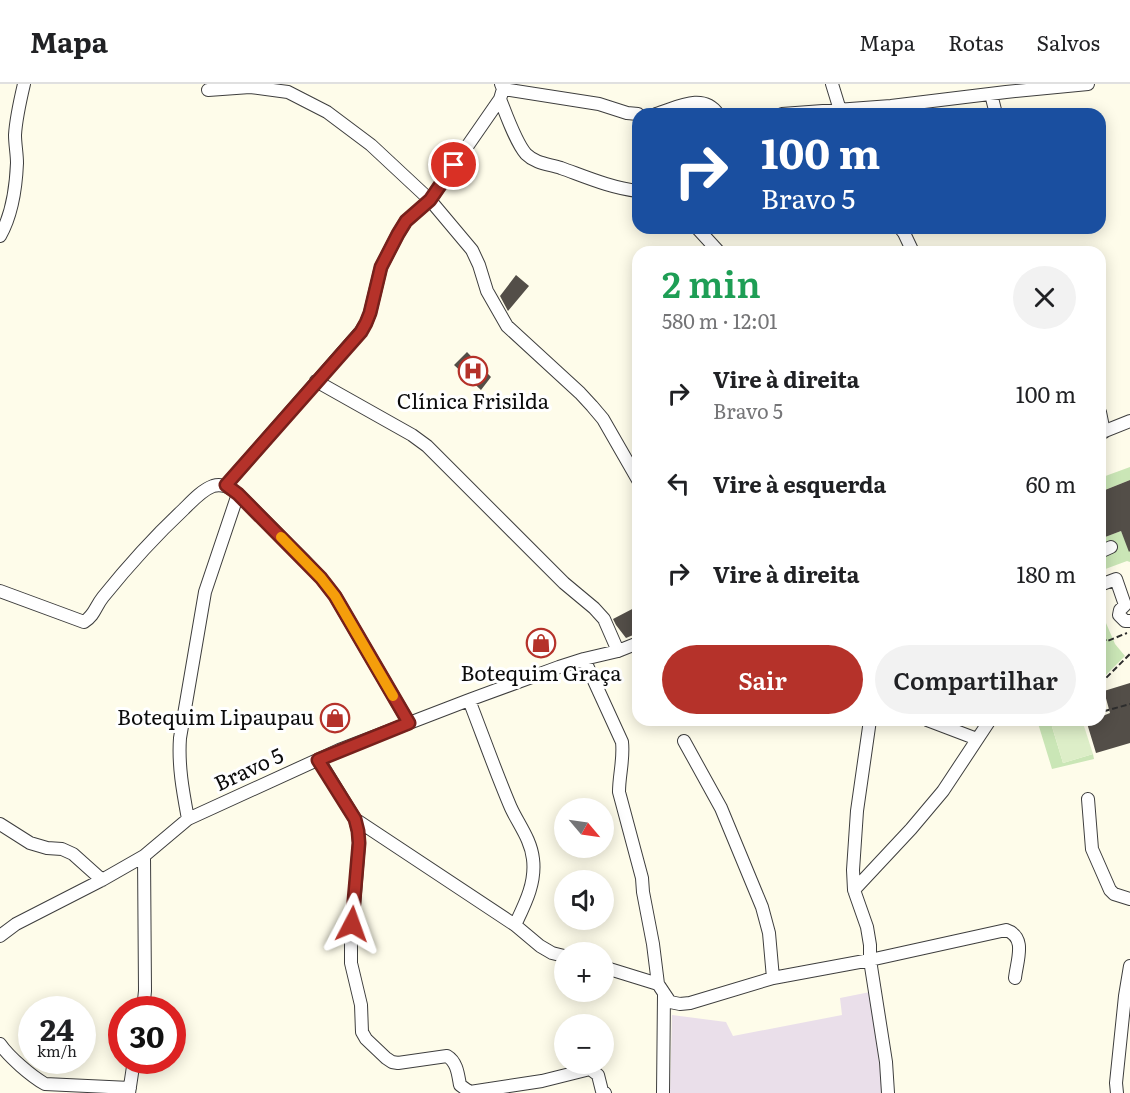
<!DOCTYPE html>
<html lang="pt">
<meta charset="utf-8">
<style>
body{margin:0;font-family:Literata,serif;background:#f2f2f2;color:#202124;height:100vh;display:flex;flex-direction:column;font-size:22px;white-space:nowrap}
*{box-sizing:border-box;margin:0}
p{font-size:20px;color:#757577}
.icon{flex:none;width:33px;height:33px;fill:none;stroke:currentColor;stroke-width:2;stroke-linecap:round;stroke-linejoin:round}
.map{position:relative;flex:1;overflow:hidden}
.drawer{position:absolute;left:632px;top:162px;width:474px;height:480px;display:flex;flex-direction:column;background:#fff;border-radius:18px;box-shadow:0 3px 15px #0003}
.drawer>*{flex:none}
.banner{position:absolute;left:632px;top:24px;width:474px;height:126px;border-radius:18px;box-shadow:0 3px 15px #0003;background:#1a4fa0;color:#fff;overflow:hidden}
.needle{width:39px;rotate:119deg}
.tools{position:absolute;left:554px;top:714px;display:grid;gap:12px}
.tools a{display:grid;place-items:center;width:60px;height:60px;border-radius:50%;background:#fff;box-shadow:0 3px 15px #0003;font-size:30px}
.speed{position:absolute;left:18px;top:912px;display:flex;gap:12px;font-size:30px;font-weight:700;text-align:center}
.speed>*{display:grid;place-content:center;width:78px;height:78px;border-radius:50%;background:#fff;box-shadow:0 3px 15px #0003;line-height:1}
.speed small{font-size:15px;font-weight:400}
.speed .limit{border:9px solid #d22;background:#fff;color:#111}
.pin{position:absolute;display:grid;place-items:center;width:51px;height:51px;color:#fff;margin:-26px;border:3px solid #fff;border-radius:50%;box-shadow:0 2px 6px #0007}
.me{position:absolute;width:66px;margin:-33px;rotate:4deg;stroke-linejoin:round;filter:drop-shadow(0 0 4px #0008)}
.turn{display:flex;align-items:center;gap:21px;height:126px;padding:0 30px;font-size:27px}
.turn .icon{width:78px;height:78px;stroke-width:2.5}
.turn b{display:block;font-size:42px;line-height:51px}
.round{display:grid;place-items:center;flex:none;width:63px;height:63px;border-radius:32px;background:#f2f2f2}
.summary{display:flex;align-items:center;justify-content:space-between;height:102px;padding:0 30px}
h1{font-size:36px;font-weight:600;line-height:45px;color:#1e9e55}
.primary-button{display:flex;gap:12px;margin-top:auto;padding:12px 30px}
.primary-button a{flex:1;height:69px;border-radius:36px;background:#b5322a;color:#fff;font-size:24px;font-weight:600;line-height:69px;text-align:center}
.primary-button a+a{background:#f2f2f2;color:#202124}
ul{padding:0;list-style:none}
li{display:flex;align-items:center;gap:18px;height:90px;padding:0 30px}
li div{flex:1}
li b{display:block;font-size:22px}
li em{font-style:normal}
header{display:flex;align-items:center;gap:36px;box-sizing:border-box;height:84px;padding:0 30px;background:#fff;border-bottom:2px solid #e0e0e0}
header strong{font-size:28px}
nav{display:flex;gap:33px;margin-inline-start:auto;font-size:21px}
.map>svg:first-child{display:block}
</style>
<header>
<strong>Mapa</strong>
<nav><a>Mapa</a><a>Rotas</a><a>Salvos</a></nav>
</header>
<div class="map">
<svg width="1130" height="1009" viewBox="0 0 1130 1009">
<rect width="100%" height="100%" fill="#fefcea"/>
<!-- industrial -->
<path fill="#eadfea" d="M870,908l13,101h-213l2,-78 54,7 7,14 109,-21 -2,-17z"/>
<!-- green -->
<path fill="#cae6b6" d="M1130,383v13l-30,12v-14z
M1121,447l9,21v10l-3,-1 -27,10v-32z
M1100,525l15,35 10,12 -25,25z
M1037,636h13l13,43 30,-9 1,5 -42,10z"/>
<!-- pitch -->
<path fill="#ddeec8" d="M1050,636h32l11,34 -30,9z"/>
<!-- building -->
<path fill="#534e48" d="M516,191l13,11 -21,25 -8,-15z
M467,268l24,25 -10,13 -27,-25z
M1130,396v71l-1,1 -8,-21 -21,8v-47z
M638,522v27l-12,5 -10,-13 -3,-6z
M1130,599v60l-34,10 -10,-33h14v-3l10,-4 -6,-22z"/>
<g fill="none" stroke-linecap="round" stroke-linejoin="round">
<!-- minor casing -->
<g stroke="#3e3e3e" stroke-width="14">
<path id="minor" d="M832,0l8,26
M503,5l96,15 28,9 11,1
M208,6l42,-3 38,5 39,20 44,33 59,55 42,50 7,15 8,26 20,35 73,67 12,13 11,13 35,61
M991,10l5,20
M500,15c6,15 16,44 26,55 10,10 23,10 35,14 25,9 50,20 77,23
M656,30c20,-6 47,-22 62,0
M782,30l109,-8 115,-14 82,-8
M697,144l22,24
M900,144l4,5 9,19
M0,152c12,-21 16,-49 17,-73 0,-9 -2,-19 -2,-28 1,-17 5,-34 9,-51
M316,297l96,54 15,11 137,137 30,25 10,11 14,32
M1100,328l4,20
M1100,349l30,-12
M226,401l135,-154 5,-8 4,-10 11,-46 17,-33 8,-13 24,-21 70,-101 3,-10 -2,-5
M1100,468l11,-5
M1100,501l16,-6 9,26
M0,507l84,31c11,-7 11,-15 19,-25 25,-31 52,-61 81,-88 8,-8 18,-19 29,-23 10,-3 17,2 25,8l67,67 16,17 14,18 74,127
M1125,521l-5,5 -1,5 6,6h5
M584,575l38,83c2,17 -3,33 -3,50l23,86 1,14 10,52 5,40 12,18 10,2 10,-1 83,-25 97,-18 136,-30c21,7 11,30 9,48
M469,616c14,36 27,73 42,108 8,17 20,32 22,51 3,24 -8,45 -18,66
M870,636l-13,91 -4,59 1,20 13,37 3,18v15l16,102 2,31
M927,636l50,19
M684,657l37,67 41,99 7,26 4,45
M319,676l36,59 3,12 1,12 -8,101v19l10,42 1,27 4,7 20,19 6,4 6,1 49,-7c10,6 11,18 13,29l11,8
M1088,715l4,50 18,41 4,4 16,5
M188,735c-5,-27 -10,-53 -8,-81l25,-146 33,-98
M355,735l160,106 25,21 12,7 12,3
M0,740l30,19 17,5 15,1 11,5 29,26
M854,806l57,-61 32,-38 47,-71
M0,852l16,-12 86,-44 42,-24 44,-37 151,-69 130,-50 90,-33 25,-8 34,-8 20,-8
M603,883l55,17
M143,926l2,-19 -1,-135
M0,960c9,13 31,32 45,40l85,4
M470,1008l72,-11 48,-12 8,6 4,16 3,2
M129,1009l5,-33
M663,1009l1,-99
M1117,1009l-1,-10 9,-87 5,-30"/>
</g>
<!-- path -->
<path stroke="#2d2d2d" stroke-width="2" stroke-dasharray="6 3" stroke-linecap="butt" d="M1100,543l6,14
M1100,560l27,-11
M1100,600l30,-30
M1100,608l5,19 25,-7"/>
<!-- minor -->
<use href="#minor" stroke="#fff" stroke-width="12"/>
</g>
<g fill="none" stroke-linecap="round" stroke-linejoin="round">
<!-- route casing -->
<g stroke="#76201b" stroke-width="15">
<path id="route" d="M352,840l7,-81 -1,-12 -3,-12 -37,-59 91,-37 -74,-127 -14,-18 -83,-84 -12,-9 135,-153 5,-9 4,-10 11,-46 17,-33 8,-13 24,-21 24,-35"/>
</g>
<!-- route -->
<use href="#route" stroke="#b5322a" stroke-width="10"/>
<!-- slow -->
<path stroke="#f59e0b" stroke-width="10" d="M281,453l40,41 14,18 58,100"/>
</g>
<!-- icons -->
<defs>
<g id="hospital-ring" transform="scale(1.5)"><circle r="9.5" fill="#fff" stroke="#b5322a" stroke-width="1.5"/><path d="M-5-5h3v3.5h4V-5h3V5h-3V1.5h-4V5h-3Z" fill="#b5322a"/></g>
<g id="shop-ring" transform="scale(1.5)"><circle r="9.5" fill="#fff" stroke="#b5322a" stroke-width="1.5"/><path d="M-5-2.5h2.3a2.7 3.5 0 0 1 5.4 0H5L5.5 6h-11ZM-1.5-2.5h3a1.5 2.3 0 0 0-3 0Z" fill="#b5322a"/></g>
</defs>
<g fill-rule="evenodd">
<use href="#hospital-ring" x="473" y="287"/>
<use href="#shop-ring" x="541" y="559"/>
<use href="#shop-ring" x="335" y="634"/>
</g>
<g text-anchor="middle" stroke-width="6" stroke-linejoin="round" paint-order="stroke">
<!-- poi labels -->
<g font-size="21" fill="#0b0b0b" stroke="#fff">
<text x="473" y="325">Clínica Frisilda</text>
<text x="541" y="597">Botequim Graça</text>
<text x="314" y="641" text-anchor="end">Botequim Lipaupau</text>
</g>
<!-- street labels -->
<g font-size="21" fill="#0b0b0b" stroke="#fff">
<text transform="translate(249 686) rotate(-25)" y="7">Bravo 5</text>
</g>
</g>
</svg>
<div class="tools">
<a><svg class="needle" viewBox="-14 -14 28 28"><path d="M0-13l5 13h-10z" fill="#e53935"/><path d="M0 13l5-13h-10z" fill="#757577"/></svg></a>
<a><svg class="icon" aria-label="sound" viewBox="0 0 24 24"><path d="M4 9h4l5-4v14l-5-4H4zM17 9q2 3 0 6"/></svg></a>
<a>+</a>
<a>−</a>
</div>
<div class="speed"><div>24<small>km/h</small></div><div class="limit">30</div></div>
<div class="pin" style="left:454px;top:81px;background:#d93025"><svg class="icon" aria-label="arrive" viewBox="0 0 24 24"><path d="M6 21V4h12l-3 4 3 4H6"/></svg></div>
<svg class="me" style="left:352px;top:840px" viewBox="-20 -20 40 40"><path d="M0-17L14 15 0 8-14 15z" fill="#b5322a" stroke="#fff" stroke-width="4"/></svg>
<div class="banner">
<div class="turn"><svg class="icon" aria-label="right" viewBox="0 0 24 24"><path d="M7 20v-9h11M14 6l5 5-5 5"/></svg><div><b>100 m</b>Bravo 5</div></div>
</div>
<section class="drawer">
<div class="summary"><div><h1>2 min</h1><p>580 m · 12:01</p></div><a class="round"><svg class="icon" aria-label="close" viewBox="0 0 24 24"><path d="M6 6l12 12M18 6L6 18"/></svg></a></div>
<ul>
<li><svg class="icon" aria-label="right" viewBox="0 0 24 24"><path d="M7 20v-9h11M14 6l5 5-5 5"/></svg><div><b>Vire à direita</b><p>Bravo 5</p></div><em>100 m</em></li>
<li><svg class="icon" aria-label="left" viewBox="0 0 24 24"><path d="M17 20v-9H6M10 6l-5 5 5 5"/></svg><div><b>Vire à esquerda</b></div><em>60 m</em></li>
<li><svg class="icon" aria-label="right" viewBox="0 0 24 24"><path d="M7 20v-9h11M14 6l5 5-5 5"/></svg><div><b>Vire à direita</b></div><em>180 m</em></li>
</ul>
<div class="primary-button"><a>Sair</a><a>Compartilhar</a></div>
</section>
</div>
